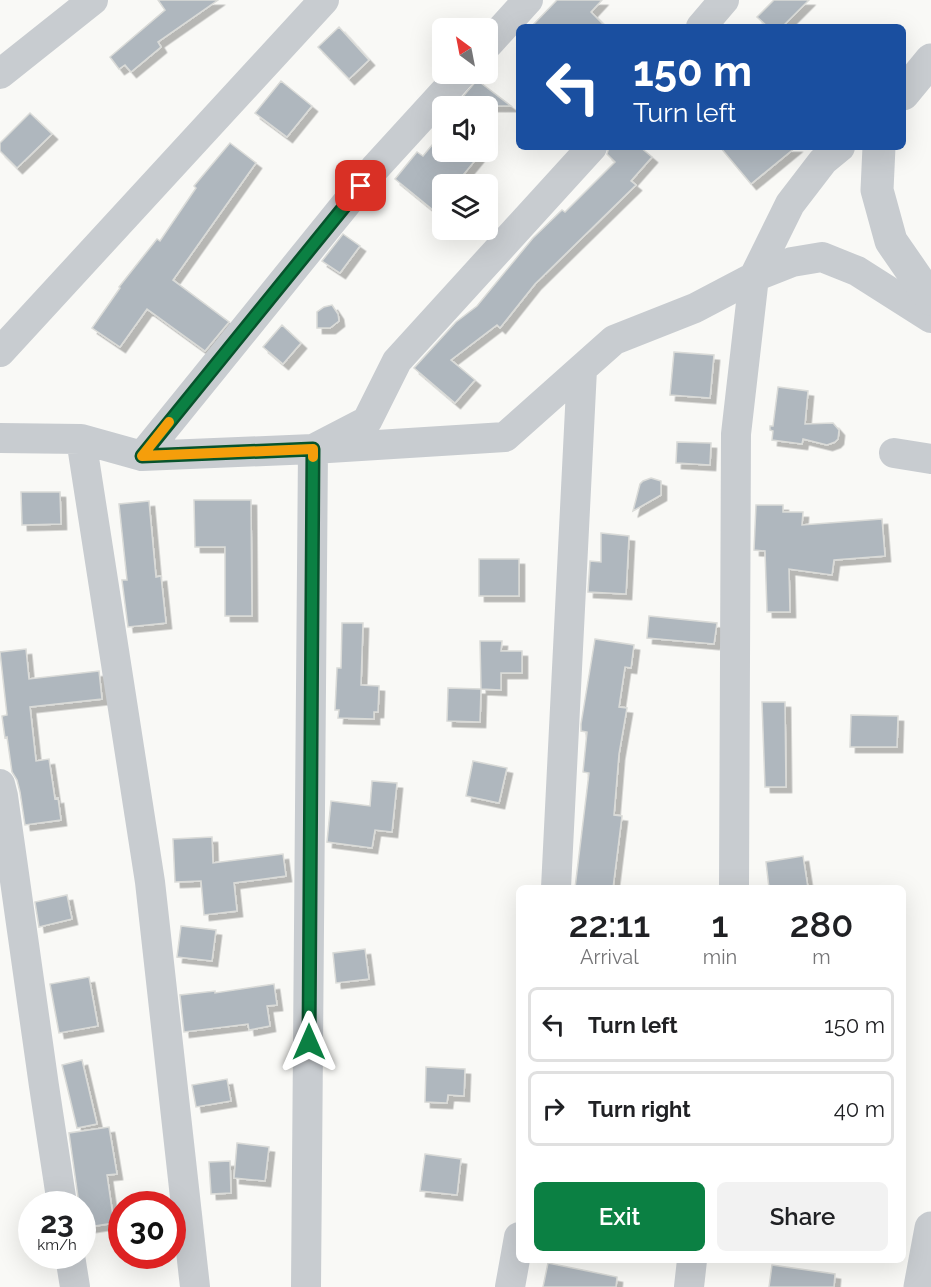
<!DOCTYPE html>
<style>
body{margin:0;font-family:Raleway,sans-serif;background:#f2f2f2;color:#202124;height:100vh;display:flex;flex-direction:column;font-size:22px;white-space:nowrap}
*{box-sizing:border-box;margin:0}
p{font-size:20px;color:#757577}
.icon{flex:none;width:33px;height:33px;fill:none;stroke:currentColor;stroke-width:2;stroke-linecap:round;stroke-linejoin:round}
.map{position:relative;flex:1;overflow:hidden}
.details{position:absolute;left:516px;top:885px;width:390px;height:378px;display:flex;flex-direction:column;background:#fff;border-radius:9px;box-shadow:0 6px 24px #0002}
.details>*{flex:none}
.top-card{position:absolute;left:516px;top:24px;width:390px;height:126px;border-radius:9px;box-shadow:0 6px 24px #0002;background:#1a4fa0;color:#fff;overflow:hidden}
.needle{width:39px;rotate:328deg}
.buttons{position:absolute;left:432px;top:18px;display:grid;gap:12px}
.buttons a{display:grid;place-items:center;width:66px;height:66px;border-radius:9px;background:#fff;box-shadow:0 6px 24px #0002;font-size:30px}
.speed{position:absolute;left:18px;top:1191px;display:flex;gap:12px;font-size:30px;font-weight:700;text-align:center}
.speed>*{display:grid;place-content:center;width:78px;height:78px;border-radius:50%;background:#fff;box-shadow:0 6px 24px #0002;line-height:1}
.speed small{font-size:15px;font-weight:400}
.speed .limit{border:9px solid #d22;background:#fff;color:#111}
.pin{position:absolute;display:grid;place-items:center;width:51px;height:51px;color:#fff;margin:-26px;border-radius:12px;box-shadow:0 3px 9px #0006}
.me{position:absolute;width:66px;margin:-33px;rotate:0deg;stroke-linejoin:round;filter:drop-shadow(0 0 4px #0008)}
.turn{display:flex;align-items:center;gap:21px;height:126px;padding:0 18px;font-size:27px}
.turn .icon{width:78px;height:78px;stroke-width:2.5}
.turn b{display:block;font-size:42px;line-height:51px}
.eta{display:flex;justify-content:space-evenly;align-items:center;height:102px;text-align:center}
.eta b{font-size:36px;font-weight:600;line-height:42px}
.cta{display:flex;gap:12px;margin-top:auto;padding:12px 18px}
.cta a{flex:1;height:69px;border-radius:9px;background:#0b8043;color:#fff;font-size:24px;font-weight:600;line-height:69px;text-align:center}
.cta a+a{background:#f2f2f2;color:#202124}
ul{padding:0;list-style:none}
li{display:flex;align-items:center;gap:18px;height:75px;margin:0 12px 9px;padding:0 6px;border:3px solid #e0e0e0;border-radius:9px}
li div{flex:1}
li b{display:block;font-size:22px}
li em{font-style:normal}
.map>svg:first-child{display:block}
</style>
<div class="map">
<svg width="931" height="1287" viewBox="0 0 931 1287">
<defs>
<filter id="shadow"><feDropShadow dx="5.5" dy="5.5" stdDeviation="0" flood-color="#0004"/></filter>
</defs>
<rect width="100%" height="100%" fill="#f9f9f6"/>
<!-- building -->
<path fill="#afb7be" stroke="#dadbd8" stroke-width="1.5" filter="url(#shadow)" d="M158,0h60l-60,42 3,5 -30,25 -6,-7 -6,4 -9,-12 55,-47z
M557,0h45l-11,12 15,15h-75z
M774,0h35l-27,27h-14l-11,-10z
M339,27l30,33 -20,19 -31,-32z
M477,80l34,26h-56z
M281,81l31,25 -25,31 -32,-24z
M30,113l22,21 -35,34 -17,-17v-8z
M442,133v19h40l-23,28 -1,-1 -5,5h-11v14l-9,12 -38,-31 22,-27 6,4z
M230,143l26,20 -83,117 56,42 -24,29 -58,-42 -27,38 -28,-19 28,-40 -1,-1 38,-48 3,2 36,-53 -2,-2z
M609,147h31l12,10 -21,24 5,4 -101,99 -35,44 -3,-3 -46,35 24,20 -20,23 -41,-35 42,-46 21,-16 56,-68 29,-28 3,2 50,-50 -8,-8z
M720,147h76l-45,37z
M343,234l17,12 -20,27 -18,-12z
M332,305l6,9 1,7 -9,7h-13v-16l7,-5z
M282,325l19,18 -18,21 -20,-17z
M674,352l40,3 -4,43 -40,-3z
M778,387l30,4 -3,33 28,-1 6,7 -1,9 -3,3 -8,3 -24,-6 -1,5 -30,-4 1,-9 -3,-1v-4h3z
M677,442l34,1 -1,22 -34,-2z
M651,478l10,3v14l-28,16 7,-27 3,-3z
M21,492h39l1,32 -39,1z
M194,500h57l1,116h-27v-69h-30z
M149,501l7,76 5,-1 5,47 -38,4 -6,-47h5l-8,-76z
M756,505h27v7h20l-1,13 80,-6 3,37 -51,4 -2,15 -43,-6 1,43h-23l-2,-61 -11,-1z
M601,533l28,3 -3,58 -38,-2 2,-31 11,1z
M479,559h40v37h-40z
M649,616l68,7 -3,21 -67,-6z
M342,623h21l-2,62 18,1 -1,26h-4v7l-36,-1 1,-8h-4l2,-42h4z
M595,639l39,6 -3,23 -6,-1 -6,40 8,1 -8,46 -5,61 8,1 -9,72h-38l14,-115 -6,-1 4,-40 -6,-1v-7z
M480,641h22l-1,10h21v22h-21v17l-20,-1z
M26,649l3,30 70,-8 3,28 -72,8 6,54 13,-2 6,40 3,-1 3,22 -36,5 -5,-33 -3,-12 -5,-8 -5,-35 -2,1 -3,-22 5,-1 -7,-63z
M448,688l33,1 -1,33 -33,-1z
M762,702h23l1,85h-21z
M851,715l47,1 -1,31h-47z
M473,761l34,7 -8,35 -33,-7z
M372,781l25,2 -5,49 -17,-2 -3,18 -45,-6 4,-41 39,5z
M212,837l1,26 70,-9 3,22 -52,7 3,28 -33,4 -3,-34 -26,1 -2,-43z
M803,856l5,32h-39l-3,-26z
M67,895l5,24 -33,8 -4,-25z
M181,926l35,4 -4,31 -35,-4z
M365,949l4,30 -33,4 -3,-30z
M89,977l9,49 -39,7 -9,-49z
M274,984l3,21 -10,1 3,20 -21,4 -1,-6 -64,8 -4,-37 35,-4v2z
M82,1060l15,64 -20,4 -15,-63z
M426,1067l39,2 -1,27 -16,-1 -1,8 -22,-1z
M227,1079l4,22 -35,6 -4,-22z
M109,1127l8,47 -10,1 7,48 -32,5v-24h-3l-10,-71z
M237,1143l32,4 -4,34 -31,-3z
M425,1154l36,5 -4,36 -37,-4z
M230,1161l1,32 -20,1 -2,-32z
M548,1263l69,14 -1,10h-73z
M772,1265l63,9 -1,13h-65z"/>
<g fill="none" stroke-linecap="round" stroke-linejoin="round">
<!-- minor -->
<path stroke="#c8ccd0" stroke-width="30" d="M701,27l23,-27
M488,44l40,-44
M0,74l93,-74
M0,352l324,-352
M0,438l81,1 61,17 171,-7 192,-12 109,-97 81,-32 59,-31 36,-73 33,-43 17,-14
M81,439l69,443 45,405
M894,453l37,6
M142,456l233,-288 86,-94
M0,784l3,12 41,290 18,118
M556,888l26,-519
M734,888l2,-454 18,-157 38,-15 30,-5 35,14 74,47
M70,1256l5,31
M306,1287l7,-838 54,-28 30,-60 195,-214
M510,1287l9,-50
M689,1287l3,-27"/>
<!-- tertiary -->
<path stroke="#c8ccd0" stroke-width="33" d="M903,94l28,-34
M879,147l-2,43 14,51 40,58
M920,1287l11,-59"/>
</g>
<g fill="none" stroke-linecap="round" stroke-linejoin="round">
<!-- route casing -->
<g stroke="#07532c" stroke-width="15">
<path id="route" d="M309,1042l4,-593 -171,7 219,-270"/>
</g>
<!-- route -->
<use href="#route" stroke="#0b8043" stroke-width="10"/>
<!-- slow -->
<path stroke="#f59e0b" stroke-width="10" d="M169,422l-27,34 171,-7v8"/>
</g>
</svg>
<div class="buttons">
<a><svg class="needle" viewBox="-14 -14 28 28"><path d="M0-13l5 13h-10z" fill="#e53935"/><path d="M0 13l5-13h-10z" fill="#757577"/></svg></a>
<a><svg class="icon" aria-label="sound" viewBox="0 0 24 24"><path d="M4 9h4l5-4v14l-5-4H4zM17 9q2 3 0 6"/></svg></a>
<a><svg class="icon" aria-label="layers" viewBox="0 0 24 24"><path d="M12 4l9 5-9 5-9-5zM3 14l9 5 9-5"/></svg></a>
</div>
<div class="speed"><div>23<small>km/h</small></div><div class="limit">30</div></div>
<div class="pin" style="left:361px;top:186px;background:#d93025"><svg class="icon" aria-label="arrive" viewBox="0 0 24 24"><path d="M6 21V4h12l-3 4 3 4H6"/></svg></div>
<svg class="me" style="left:309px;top:1042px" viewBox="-20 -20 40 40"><path d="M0-17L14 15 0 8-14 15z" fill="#0b8043" stroke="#fff" stroke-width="4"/></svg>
<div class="top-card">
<div class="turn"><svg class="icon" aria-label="left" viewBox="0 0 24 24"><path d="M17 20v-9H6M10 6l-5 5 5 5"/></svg><div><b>150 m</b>Turn left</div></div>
</div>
<section class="details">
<div class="eta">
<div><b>22:11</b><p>Arrival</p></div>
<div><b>1</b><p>min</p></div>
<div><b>280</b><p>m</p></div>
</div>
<ul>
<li><svg class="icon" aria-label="left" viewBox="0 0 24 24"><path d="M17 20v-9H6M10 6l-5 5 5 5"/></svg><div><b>Turn left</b></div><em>150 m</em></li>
<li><svg class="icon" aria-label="right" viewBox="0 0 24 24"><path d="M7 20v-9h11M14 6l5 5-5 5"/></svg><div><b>Turn right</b></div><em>40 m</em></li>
</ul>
<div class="cta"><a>Exit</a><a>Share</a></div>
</section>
</div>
